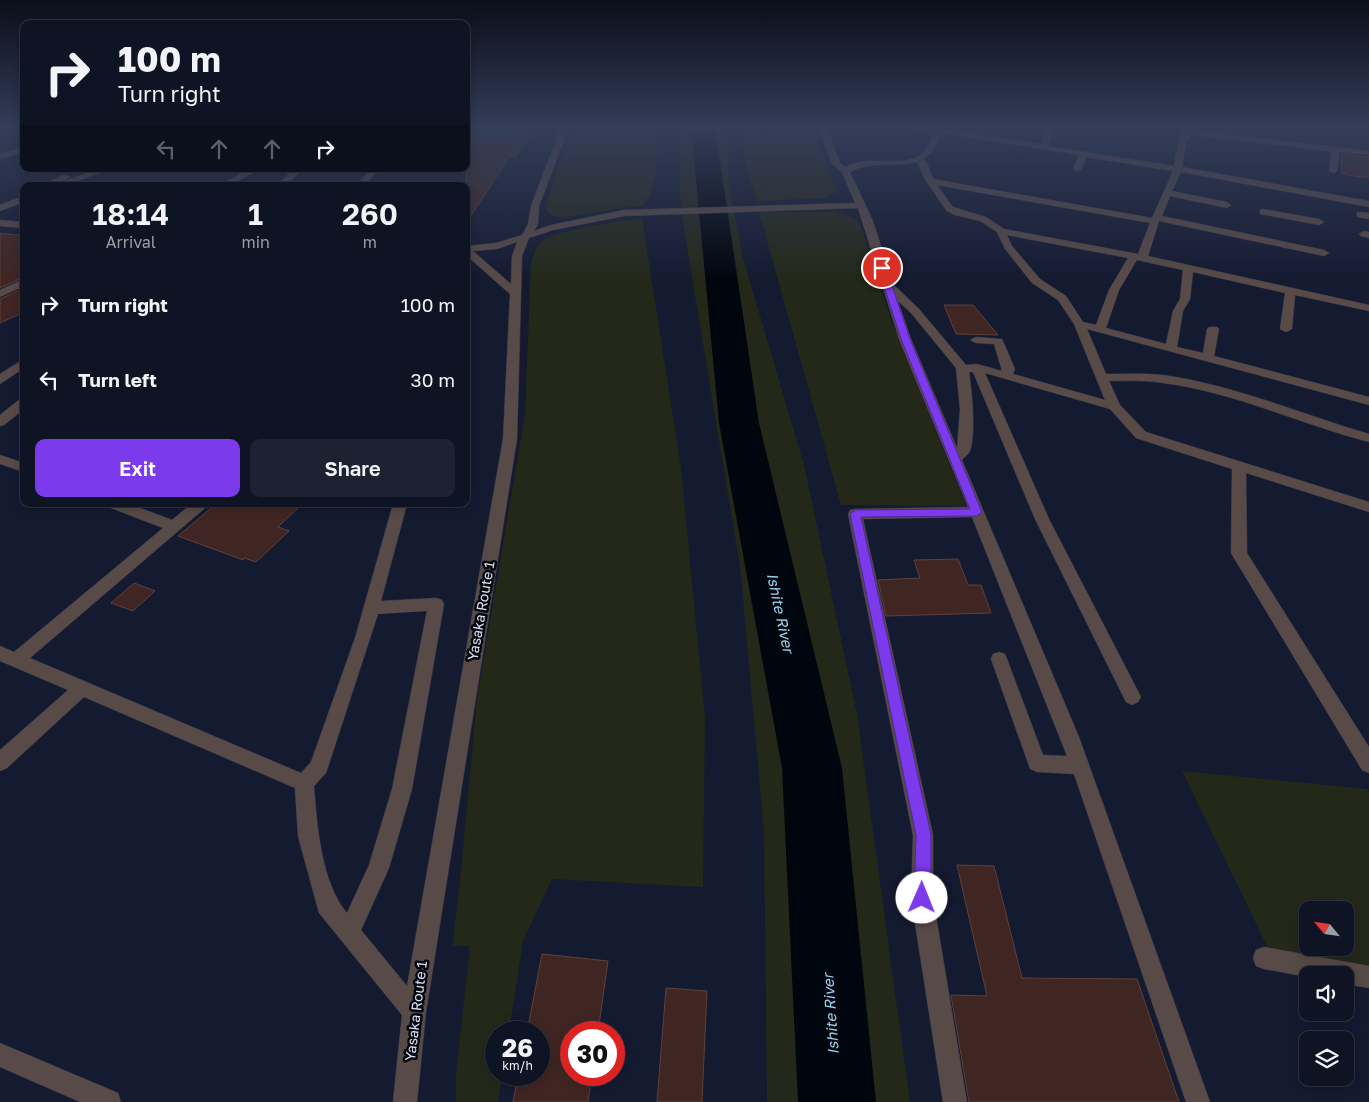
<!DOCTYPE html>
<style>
body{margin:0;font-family:"Golos Text",sans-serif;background:#1d2131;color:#f1f3f6;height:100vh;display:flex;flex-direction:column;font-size:19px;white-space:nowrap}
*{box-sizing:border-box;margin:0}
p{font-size:16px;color:#9b9ea6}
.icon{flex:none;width:28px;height:28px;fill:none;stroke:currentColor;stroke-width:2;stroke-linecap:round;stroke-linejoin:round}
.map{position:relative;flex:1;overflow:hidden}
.details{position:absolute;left:20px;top:182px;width:450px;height:325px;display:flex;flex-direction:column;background:#0f1424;border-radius:10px;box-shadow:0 2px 12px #0003,0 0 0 1px #2f3341}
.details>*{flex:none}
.banner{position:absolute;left:20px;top:20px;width:450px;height:152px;border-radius:10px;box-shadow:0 2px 12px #0003,0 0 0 1px #2f3341;background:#0f1424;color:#f1f3f6;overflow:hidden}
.needle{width:32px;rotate:299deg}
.tools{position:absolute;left:1299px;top:901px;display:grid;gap:10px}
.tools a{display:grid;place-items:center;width:55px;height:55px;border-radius:10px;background:#0f1424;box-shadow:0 2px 12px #0003,0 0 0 1px #2f3341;font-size:25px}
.speed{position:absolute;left:485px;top:1021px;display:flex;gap:10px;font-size:25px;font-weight:700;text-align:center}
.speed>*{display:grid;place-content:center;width:65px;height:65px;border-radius:50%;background:#0f1424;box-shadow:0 2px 12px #0003,0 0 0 1px #2f3341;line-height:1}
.speed small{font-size:12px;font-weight:400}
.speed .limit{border:8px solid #d22;background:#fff;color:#111}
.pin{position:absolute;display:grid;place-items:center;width:42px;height:42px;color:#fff;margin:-21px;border:2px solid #fff;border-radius:50%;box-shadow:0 1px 5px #0007}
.me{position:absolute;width:55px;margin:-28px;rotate:1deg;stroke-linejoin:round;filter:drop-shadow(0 0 4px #0008)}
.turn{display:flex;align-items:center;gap:18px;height:105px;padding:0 15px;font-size:22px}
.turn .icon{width:65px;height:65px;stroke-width:2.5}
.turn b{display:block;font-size:35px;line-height:42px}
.lanes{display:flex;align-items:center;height:48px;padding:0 15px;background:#0003;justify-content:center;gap:25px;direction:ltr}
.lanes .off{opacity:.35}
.eta{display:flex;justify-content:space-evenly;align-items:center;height:85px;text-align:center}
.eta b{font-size:30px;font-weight:600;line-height:35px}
.primary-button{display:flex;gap:10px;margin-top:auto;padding:10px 15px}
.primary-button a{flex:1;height:58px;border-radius:10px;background:#7c3aed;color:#fff;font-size:20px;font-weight:600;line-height:58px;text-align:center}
.primary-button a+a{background:#1d2131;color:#f1f3f6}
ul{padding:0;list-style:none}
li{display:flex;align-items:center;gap:15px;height:75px;padding:0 15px}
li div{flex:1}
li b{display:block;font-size:19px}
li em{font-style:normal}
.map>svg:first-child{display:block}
</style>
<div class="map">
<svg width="1369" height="1102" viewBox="0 0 1369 1102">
<rect width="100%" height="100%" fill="#141a30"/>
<!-- green -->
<path fill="#242819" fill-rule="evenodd" d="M571,127h88l-4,53 -4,14 -9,12 -21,2 -57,10 -10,-2 -7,-4 -1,-6z
M680,127h45l4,58 14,73 61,207 53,249 53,388h-143l-3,-271 -24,-265 -55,-330 -5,-44z
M739,127h75c8,21 13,43 23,64l-13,7 -67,3 -11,-34z
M759,212h77l19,6 6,8 31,96 74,184 -125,-1z
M642,218l39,250 24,250 -2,169 -151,-8 -29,62 -14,91h-13v43h6l-4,27h-42v-29l14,-127h-18l7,-54 18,-194 48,-283 6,-153c3,-7 4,-16 11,-21 14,-11 80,-20 100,-23z
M1182,771l185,18 2,4v173l-101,-18zM1308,910h37v38h-37z"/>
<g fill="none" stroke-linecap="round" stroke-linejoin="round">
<!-- river -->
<path fill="#00060e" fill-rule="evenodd" d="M691,127h24l44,296 83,345 34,334h-78l-16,-334 -63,-345z"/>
</g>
<!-- building -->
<path fill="#402622" stroke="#5f403c" d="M466,127h69l-19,29h-6l-44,67z
M1341,154l28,3v21l-27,-4z
M0,233l24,3v41l-24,11z
M24,288v24l-24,11v-24z
M944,305h29l25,30 -42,-1z
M216,504h86l-24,23 11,4 -33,31 -12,-4 -1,2 -65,-24z
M958,559l10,26h13l10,28 -105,3 -8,-36 42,-2 -6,-18z
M134,583l21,8 -22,20 -22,-8z
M957,865l37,1 28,112 115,1 42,123h-210l-18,-107 36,1z
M542,954l66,7 -10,71h-27v43h21l-4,27h-75l5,-27h21v-43h-12z
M666,988l41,3 -5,111h-45z"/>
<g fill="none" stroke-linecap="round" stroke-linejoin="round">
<!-- minor casing -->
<g stroke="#30364b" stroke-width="1">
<path id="minor" d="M561,127h8l-30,79 -1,18 -4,7 17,-6 73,-15 231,-7 -13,-31 -10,-8 -13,-37h8l13,36 6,4c23,-14 56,3 77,-14 6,-5 8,-14 12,-21l-20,-3 -1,-2h31l-1,2 97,15 4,-17h8l-5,19 126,20 4,-22 7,-17h8l-1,3 177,21v4l-30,-3 -2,19 -4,2 -4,-2 2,-19 -2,-1 -138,-16 -5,9 -4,23 187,34v6l-188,-35 -9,19 55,11 4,3 -4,3 -57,-12 -8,20 162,34 5,3 -5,3 -165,-35 -11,35 221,49v6l-74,-16 -3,34 -6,3 -6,-3 5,-36 -92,-21 -3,27 -7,12 -6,36 26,6 4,-24 2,-2h8l2,2 -5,27 155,41v8l-282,-76 19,45c19,0 39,-1 57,1 71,10 138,39 206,59v8c-69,-18 -135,-50 -206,-59 -18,-3 -36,-2 -54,-2l11,24 26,27 223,70v10l-123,-39 1,80 122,194v26l-7,-3 -131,-217 1,-84 -96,-31 -26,-29 -125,-36 64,146 92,178 -3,5 -6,3 -6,-3 -91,-183 -62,-147h-4c3,19 7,61 1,79 -2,4 -6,6 -8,9l117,277 131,365h-24l-112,-328 -37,-2 -7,-3 -2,-6 -37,-104 2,-5 6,-2 6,2 2,5 36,96 24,1 -95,-239 -109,2 70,316v63l34,204h-24l-32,-204 2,-63 -65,-321 2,-4 5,-1 113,-2 -69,-168 -41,-131 -234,8 -71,14 -24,8 -7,18 -5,183 -91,573 -9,90h-24l9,-87 -83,-102 -21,-77 -3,-48 -211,-91 -77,71 -7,3v-21l68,-60 -68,-29v-15l14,6 149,-124 -52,-20 -2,-4h21l42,16 19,-16h16l-2,4 -175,150 271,115 10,-11 44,-124 38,-134h14l-26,97 55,-3 6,2 2,4 -32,185 -23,79 -28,62 46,56 96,-547 7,-145 -44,-39v-9l30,-3 26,-8 6,-11 3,-18zM942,133l137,22 -6,14 4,2 4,-2 6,-12 86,14 -21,47 -219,-39 -6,-16 -4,-4 8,-6zM917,162l9,19 21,30 8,4 25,6 17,11 8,17 27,34 26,17 16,24 31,76 -92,-26 2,-5 -13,-30 -26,-2 -6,3 6,3 18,1 8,27 -25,-7 -11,1 -47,-56 -26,-25 -20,-63 -23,-49c21,-12 45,-4 67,-10zM937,185l213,38 -12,31 -134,-25 -18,-12 -33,-10zM1007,235l121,23 -19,32 -13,35 -13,-3 -17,-26 -26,-17 -28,-33zM517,242l-5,14 -1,28 -38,-33 24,-2zM1137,260l46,10 -3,29 -7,12 -7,33 -60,-16 13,-38zM898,301l13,12 45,55 4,42 -3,38 -46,-109zM427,611l-35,178 -23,76 -22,48c-26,-31 -30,-88 -33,-127l12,-13 2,-6 50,-153z
M24,147v5l-24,7v-5z
M99,169h11l-45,17h-11l1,-2 -17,2 26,-11 7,2 -15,7z
M251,169h10l-34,17h-10z
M294,169h9l-18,17h-9z
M372,169h8l-16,17h-9z
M24,196v6l-24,9v-6z
M1263,209l56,10 5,3 -5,3 -59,-11v-4z
M1360,212l9,1v6l-12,-2v-4z
M0,220l24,2v6l-24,-2z
M1364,231l5,1v6l-8,-2 -2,-2z
M24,279v7l-24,11v-7z
M24,359v9l-24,16v-10z
M24,398v11l-20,16 -4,1v-11l20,-16z
M0,455l24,8v9l-24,-8z
M1264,947l105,19v22l-24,-4v-9h-37v2l-44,-8 -8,-3 -3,-8 3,-8z
M0,1043l118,50 3,9h-41l-80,-35z"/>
</g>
<!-- minor -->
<use href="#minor" fill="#584a47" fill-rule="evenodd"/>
</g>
<!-- sky -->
<linearGradient id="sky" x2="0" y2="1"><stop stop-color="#0b0e1a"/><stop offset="0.45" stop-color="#343e59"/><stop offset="1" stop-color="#343e59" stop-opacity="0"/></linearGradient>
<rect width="1369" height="281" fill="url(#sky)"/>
<!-- route -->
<path fill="#7c3aed" stroke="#51269a" d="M882,266l4,2 24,71 72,173 -5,4 -116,1 70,318v63l-3,6 -6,2 -5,-2 -3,-6 2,-63 -66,-321 5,-4 115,-1 -69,-170 -23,-71z"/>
<g text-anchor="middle" stroke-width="5" stroke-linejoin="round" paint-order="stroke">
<!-- street labels -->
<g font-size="14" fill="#dce2f1" stroke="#04060f">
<text transform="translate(481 611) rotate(-80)" y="5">Yasaka Route 1</text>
<text transform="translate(416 1011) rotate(-83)" y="5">Yasaka Route 1</text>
</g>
<!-- water labels -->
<g font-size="15" font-style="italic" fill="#95d3ea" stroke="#04060f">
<text transform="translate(780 613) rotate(78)" y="5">Ishite River</text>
<text transform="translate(831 1014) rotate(-94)" y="5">Ishite River</text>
</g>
</g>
</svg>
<div class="tools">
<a><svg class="needle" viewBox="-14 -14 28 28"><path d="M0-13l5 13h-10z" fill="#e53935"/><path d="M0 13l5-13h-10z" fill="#9b9ea6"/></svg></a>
<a><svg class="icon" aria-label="sound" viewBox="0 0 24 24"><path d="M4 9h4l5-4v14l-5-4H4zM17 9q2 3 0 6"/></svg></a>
<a><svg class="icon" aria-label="layers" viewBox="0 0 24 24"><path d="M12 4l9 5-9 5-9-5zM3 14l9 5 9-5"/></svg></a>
</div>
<div class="speed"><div>26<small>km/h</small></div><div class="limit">30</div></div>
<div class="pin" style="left:882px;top:268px;background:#d93025"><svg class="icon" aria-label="arrive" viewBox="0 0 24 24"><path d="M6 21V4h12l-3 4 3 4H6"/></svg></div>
<svg class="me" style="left:922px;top:898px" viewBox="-20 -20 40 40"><circle r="19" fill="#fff"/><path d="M0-13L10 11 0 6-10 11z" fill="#7c3aed"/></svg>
<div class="banner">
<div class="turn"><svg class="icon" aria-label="right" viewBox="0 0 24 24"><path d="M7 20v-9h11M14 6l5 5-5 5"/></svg><div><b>100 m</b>Turn right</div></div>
<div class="lanes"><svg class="icon off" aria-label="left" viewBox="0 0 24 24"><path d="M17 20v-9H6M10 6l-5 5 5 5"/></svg><svg class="icon off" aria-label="ahead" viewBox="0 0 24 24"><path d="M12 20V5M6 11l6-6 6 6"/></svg><svg class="icon off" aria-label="ahead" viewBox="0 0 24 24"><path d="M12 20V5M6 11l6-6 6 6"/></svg><svg class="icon" aria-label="right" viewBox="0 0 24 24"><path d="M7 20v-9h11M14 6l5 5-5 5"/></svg></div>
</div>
<section class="details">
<div class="eta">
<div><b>18:14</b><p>Arrival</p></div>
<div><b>1</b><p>min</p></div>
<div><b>260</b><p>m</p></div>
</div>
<ul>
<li><svg class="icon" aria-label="right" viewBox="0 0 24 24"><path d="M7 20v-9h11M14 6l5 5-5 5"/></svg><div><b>Turn right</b></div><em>100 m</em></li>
<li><svg class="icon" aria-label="left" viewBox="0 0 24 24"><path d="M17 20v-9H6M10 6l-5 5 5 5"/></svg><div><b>Turn left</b></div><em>30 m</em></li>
</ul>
<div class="primary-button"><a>Exit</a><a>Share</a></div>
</section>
</div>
